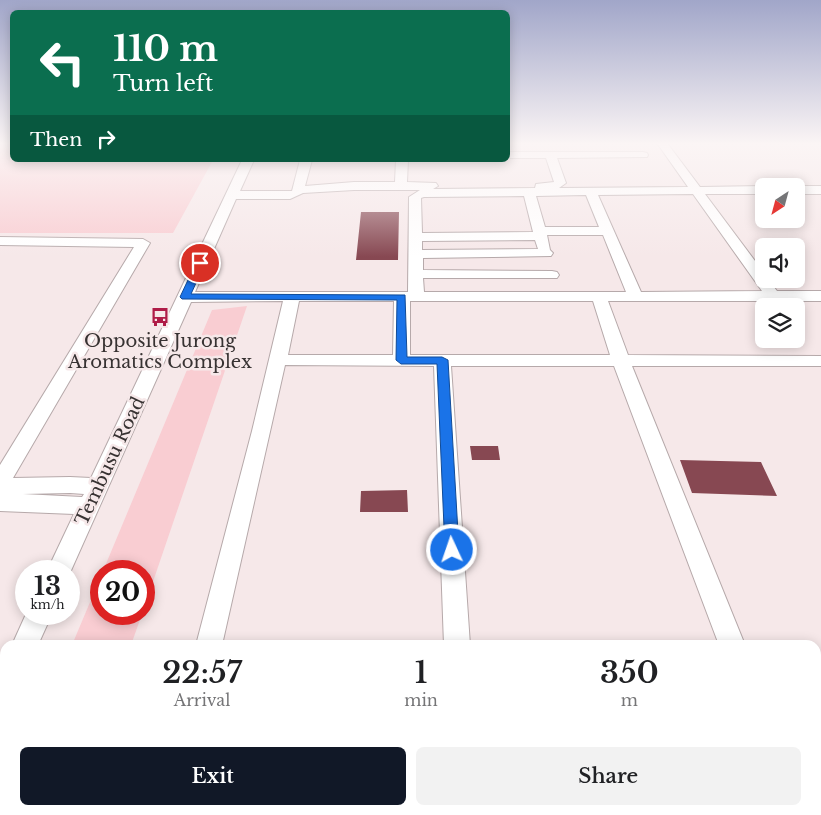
<!DOCTYPE html>
<style>
body{margin:0;font-family:"Libre Baskerville",serif;background:#f2f2f2;color:#202124;height:100vh;display:flex;flex-direction:column;font-size:19px;white-space:nowrap}
*{box-sizing:border-box;margin:0}
p{font-size:16px;color:#757577}
.icon{flex:none;width:28px;height:28px;fill:none;stroke:currentColor;stroke-width:2;stroke-linecap:round;stroke-linejoin:round}
.map{position:relative;flex:1;overflow:hidden}
.drawer{position:absolute;left:0px;top:640px;width:821px;height:175px;display:flex;flex-direction:column;background:#fff;border-radius:15px 15px 0 0;box-shadow:0 2px 12px #0003}
.drawer>*{flex:none}
.hud{position:absolute;left:10px;top:10px;width:500px;height:152px;border-radius:8px;box-shadow:0 2px 12px #0003;background:#0b6e4f;color:#fff;overflow:hidden}
.needle{width:32px;rotate:216deg}
.fabs{position:absolute;left:755px;top:178px;display:grid;gap:10px}
.fabs a{display:grid;place-items:center;width:50px;height:50px;border-radius:8px;background:#fff;box-shadow:0 2px 12px #0003;font-size:25px}
.speed{position:absolute;left:15px;top:560px;display:flex;gap:10px;font-size:25px;font-weight:700;text-align:center}
.speed>*{display:grid;place-content:center;width:65px;height:65px;border-radius:50%;background:#fff;box-shadow:0 2px 12px #0003;line-height:1}
.speed small{font-size:12px;font-weight:400}
.speed .limit{border:8px solid #d22;background:#fff;color:#111}
.pin{position:absolute;display:grid;place-items:center;width:42px;height:42px;color:#fff;margin:-21px;border:2px solid #fff;border-radius:50%;box-shadow:0 1px 5px #0007}
.me{position:absolute;width:55px;margin:-28px;rotate:357deg;stroke-linejoin:round;filter:drop-shadow(0 0 4px #0008)}
.turn{display:flex;align-items:center;gap:18px;height:105px;padding:0 20px;font-size:22px}
.turn .icon{width:65px;height:65px;stroke-width:2.5}
.turn b{display:block;font-size:35px;line-height:42px}
.then{display:flex;align-items:center;height:48px;padding:0 20px;background:#0003;gap:10px;font-size:19px}
.eta{display:flex;justify-content:space-evenly;align-items:center;height:85px;text-align:center}
.eta b{font-size:30px;font-weight:600;line-height:35px}
.primary-button{display:flex;gap:10px;margin-top:auto;padding:10px 20px}
.primary-button a{flex:1;height:58px;border-radius:8px;background:#111827;color:#fff;font-size:20px;font-weight:600;line-height:58px;text-align:center}
.primary-button a+a{background:#f2f2f2;color:#202124}
.map>svg:first-child{display:block}
</style>
<div class="map">
<svg width="821" height="815" viewBox="0 0 821 815">
<rect width="100%" height="100%" fill="#f6e8e9"/>
<!-- green -->
<path fill="#f9cdd2" d="M0,143h12v17h201l-40,73h-173z
M247,306l-103,302v-37h-41l109,-261z
M101,576v38h41l-11,31h-59z
M5,806v4h70l-2,5h-72z"/>
<!-- building -->
<path fill="#874852" d="M361,212h38l-1,48h-42z
M470,446h28l2,14h-28z
M680,460l81,2 16,34 -85,-3z
M407,490l1,22h-48l1,-21z"/>
<g fill="none" stroke-linecap="round" stroke-linejoin="round">
<!-- minor casing -->
<g stroke="#b6a9aa" stroke-width="2">
<path id="minor" d="M657,143h10l33,44 64,-1v8h-59l59,79v6h4l9,12h44v10h-213l20,54 193,1v10h-189l113,279h-26l-105,-279h-163l19,279h-26l-10,-279 -149,-1 -63,280h-26l56,-214 31,-130 -92,1 -122,273v-4h-22l27,-57 -74,-3v-46l134,-218 -134,-2v-8l143,2 7,4 -137,235 57,-1 21,1 151,-318h12l-14,31h52l8,-31h12l-7,26 49,-4h41l1,-22h12l-1,22 29,1 2,3 -5,3 102,-1 1,-4 18,-2 -8,-24h-38v-6h135l4,1 1,2 -1,2 -90,1 9,25 -7,5 129,-1zM354,190h66l-11,7 -1,95h-213l41,-93h54l13,-6zM693,194l69,97 -121,1 -43,-97zM586,195l13,32h-54l-9,-31zM524,196l9,36 -111,1 -1,-35 3,-1zM547,235h56l23,57h-202l-1,-14h134l2,-3 -2,-3 -5,-1 -129,-1v-12l128,-2 2,-3 -3,-3zM535,240l3,9 -116,1v-9zM299,301h95l-1,54h-105zM410,301h183l17,54h-200zM70,493l14,1 -2,3 -59,-3z
M796,186h25v8h-25z
M26,614h26l-14,31h-26z
M5,675v37l-5,2v-37z
M152,810h32l-1,5h-32z
M450,810h32v5h-32z
M780,810h32l2,5h-32z"/>
</g>
<!-- minor -->
<use href="#minor" fill="#fff" fill-rule="evenodd"/>
</g>
<!-- sky -->
<linearGradient id="sky" x2="0" y2="1"><stop stop-color="#a1a6c9"/><stop offset="0.56" stop-color="#fbf5f5"/><stop offset="1" stop-color="#fbf5f5" stop-opacity="0"/></linearGradient>
<rect width="821" height="257" fill="url(#sky)"/>
<!-- route -->
<path fill="#1a73e8" stroke="#114b97" d="M200,260l5,3 -14,31 214,1 2,62h35l6,3 11,190 -2,4 -5,2 -5,-2 -2,-4 -8,-186h-36l-5,-4 1,-60 -215,-1 -2,-2 16,-34z"/>
<!-- icons -->
<defs>
<g id="bus-bare" transform="scale(1.5)"><path d="M-5-6H5V4H4V6H2V4H-2V6H-4V4H-5ZM-3.5-4V0h7V-4ZM-3.5 1.2v1.5H-2V1.2ZM2 1.2v1.5H3.5V1.2Z" fill="#af1c48" stroke="#f6e8e9" stroke-width="2.5" paint-order="stroke"/></g>
</defs>
<g fill-rule="evenodd">
<use href="#bus-bare" x="160" y="317"/>
</g>
<g text-anchor="middle" stroke-width="5" stroke-linejoin="round" paint-order="stroke">
<!-- poi labels -->
<g font-size="18" fill="#373232" stroke="#f6e8e9">
<text x="160" y="347">Opposite Jurong<tspan x="160" dy="21">Aromatics Complex</tspan></text>
</g>
<!-- street labels -->
<g font-size="18" fill="#373232" stroke="#f6e8e9">
<text transform="translate(110 461) rotate(-65)" y="6">Tembusu Road</text>
</g>
</g>
</svg>
<div class="fabs">
<a><svg class="needle" viewBox="-14 -14 28 28"><path d="M0-13l5 13h-10z" fill="#e53935"/><path d="M0 13l5-13h-10z" fill="#757577"/></svg></a>
<a><svg class="icon" aria-label="sound" viewBox="0 0 24 24"><path d="M4 9h4l5-4v14l-5-4H4zM17 9q2 3 0 6"/></svg></a>
<a><svg class="icon" aria-label="layers" viewBox="0 0 24 24"><path d="M12 4l9 5-9 5-9-5zM3 14l9 5 9-5"/></svg></a>
</div>
<div class="speed"><div>13<small>km/h</small></div><div class="limit">20</div></div>
<div class="pin" style="left:200px;top:263px;background:#d93025"><svg class="icon" aria-label="arrive" viewBox="0 0 24 24"><path d="M6 21V4h12l-3 4 3 4H6"/></svg></div>
<svg class="me" style="left:452px;top:550px" viewBox="-20 -20 40 40"><circle r="17" fill="#1a73e8" stroke="#fff" stroke-width="3"/><path d="M0-11L8 9 0 5-8 9z" fill="#fff"/></svg>
<div class="hud">
<div class="turn"><svg class="icon" aria-label="left" viewBox="0 0 24 24"><path d="M17 20v-9H6M10 6l-5 5 5 5"/></svg><div><b>110 m</b>Turn left</div></div>
<div class="then">Then<svg class="icon" aria-label="right" viewBox="0 0 24 24"><path d="M7 20v-9h11M14 6l5 5-5 5"/></svg></div>
</div>
<section class="drawer">
<div class="eta">
<div><b>22:57</b><p>Arrival</p></div>
<div><b>1</b><p>min</p></div>
<div><b>350</b><p>m</p></div>
</div>
<div class="primary-button"><a>Exit</a><a>Share</a></div>
</section>
</div>
